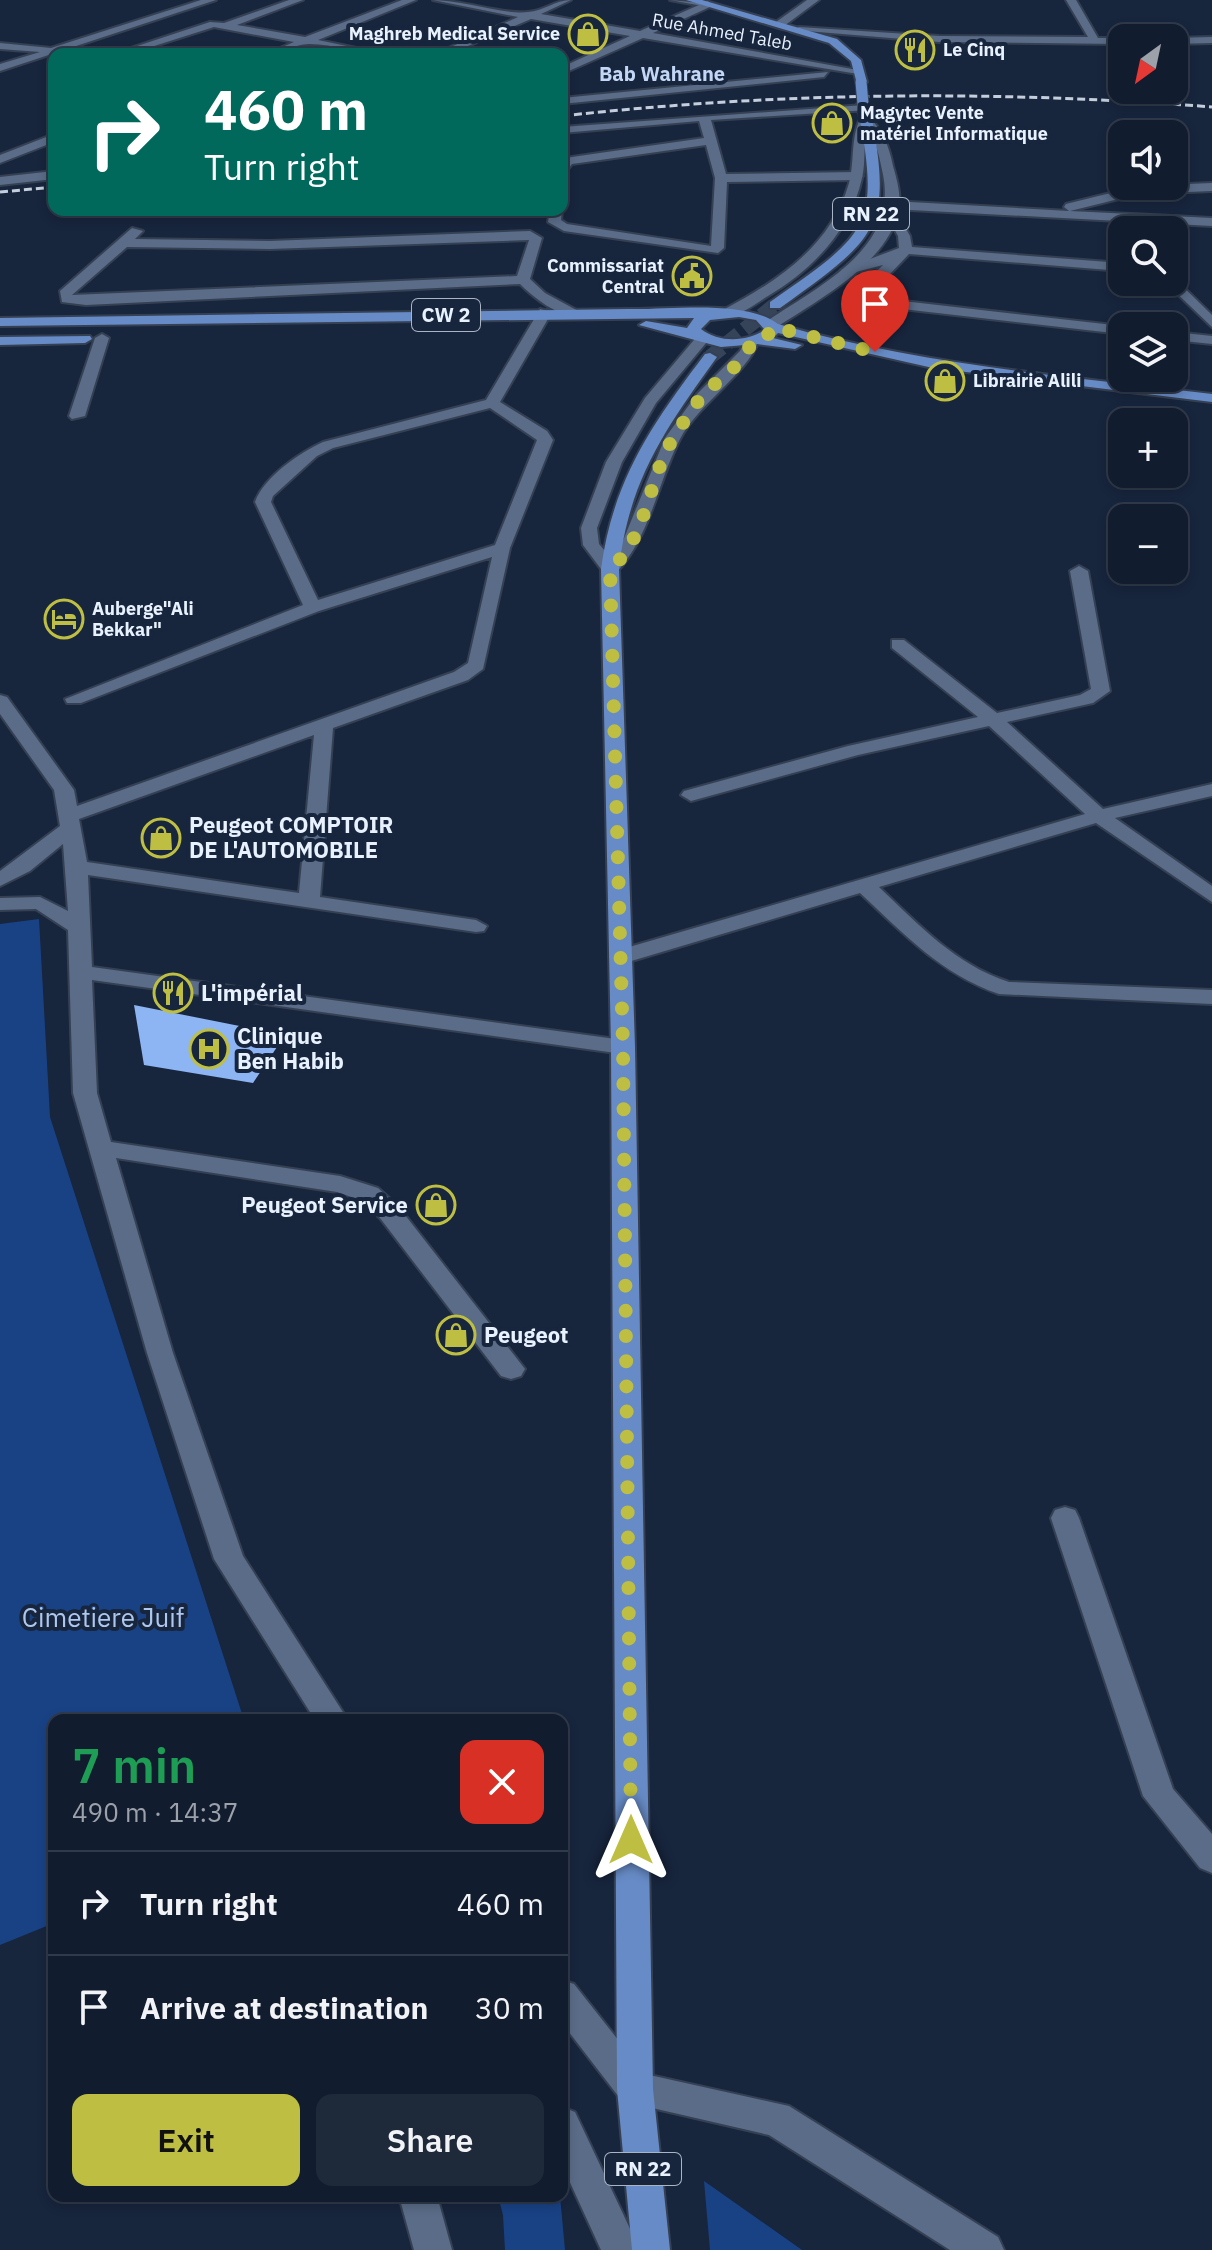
<!DOCTYPE html>
<meta charset="utf-8">
<style>
body{margin:0;font-family:"IBM Plex Sans",sans-serif;background:#1e293a;color:#f1f3f6;height:100vh;display:flex;flex-direction:column;font-size:30px;white-space:nowrap}
*{box-sizing:border-box;margin:0}
p{font-size:26px;color:#9ca1aa}
.icon{flex:none;width:44px;height:44px;fill:none;stroke:currentColor;stroke-width:2;stroke-linecap:round;stroke-linejoin:round}
.map{position:relative;flex:1;overflow:hidden}
.drawer{position:absolute;left:48px;top:1714px;width:520px;height:488px;display:flex;flex-direction:column;background:#111c2e;border-radius:16px;box-shadow:0 4px 12px #0003,0 0 0 2px #303a4a}
.drawer>*{flex:none}
.top-card{position:absolute;left:48px;top:48px;width:520px;height:168px;border-radius:16px;box-shadow:0 4px 12px #0003,0 0 0 2px #303a4a;background:#00695c;color:#fff;overflow:hidden}
.needle{width:52px;rotate:213deg}
.fabs{position:absolute;left:1108px;top:24px;display:grid;gap:16px}
.fabs a{display:grid;place-items:center;width:80px;height:80px;border-radius:16px;background:#111c2e;box-shadow:0 4px 12px #0003,0 0 0 2px #303a4a;font-size:40px}
.pin{position:absolute;display:grid;place-items:center;width:68px;height:68px;color:#fff;margin:-82px -34px;border-radius:50% 50% 50% 0;rotate:-45deg;box-shadow:0 0 8px #0007}
.pin .icon{rotate:45deg}
.me{position:absolute;width:88px;margin:-44px;rotate:0deg;stroke-linejoin:round;filter:drop-shadow(0 0 6px #0008)}
.turn{display:flex;align-items:center;gap:28px;height:168px;padding:0 24px;font-size:36px}
.turn .icon{width:104px;height:104px;stroke-width:2.5}
.turn b{display:block;font-size:56px;line-height:68px}
.round{display:grid;place-items:center;flex:none;width:84px;height:84px;border-radius:16px;background:#1e293a}
.head{display:flex;align-items:center;justify-content:space-between;height:136px;padding:0 24px}
h1{font-size:48px;font-weight:600;line-height:60px;color:#1e9e55}
.button{display:flex;gap:16px;margin-top:auto;padding:16px 24px}
.button a{flex:1;height:92px;border-radius:16px;background:#bebf42;color:#111;font-size:32px;font-weight:600;line-height:92px;text-align:center}
.button a+a{background:#1e293a;color:#f1f3f6}
ul{padding:0;list-style:none}
li{display:flex;align-items:center;gap:24px;height:104px;padding:0 24px;border-top:2px solid #303a4a}
li div{flex:1}
li b{display:block;font-size:30px}
li em{font-style:normal}
.map>svg:first-child{display:block}
</style>
<div class="map">
<svg width="1212" height="2250" viewBox="0 0 1212 2250">
<rect width="100%" height="100%" fill="#17253d"/>
<!-- green -->
<path fill="#194285" d="M39,919l11,198 194,603h-190v203l-54,22v-1021z
M704,2181l98,69h-92z
M498,2196h62l5,54h-60l-2,-35z"/>
<!-- building -->
<path fill="#8db4f3" d="M134,1005l151,30 -32,48 -109,-18z"/>
<g fill="none" stroke-linecap="round" stroke-linejoin="round">
<!-- primary-tunnel -->
<path stroke="#36445a" stroke-width="15" stroke-dasharray="15 7" stroke-linecap="butt" d="M710,357l65,-52"/>
<!-- street casing -->
<g stroke="#354053" stroke-width="4">
<path id="street" d="M201,0h15l-216,71v-7l40,-12 -40,-3v-6l51,5z
M289,0h14l-66,25 68,12 97,-37h14l-98,40 67,14c-26,0 -51,-10 -76,-10 -14,0 -28,10 -43,10l28,-12 -80,-15 -85,27h-16l97,-32 14,1z
M433,0c28,0 73,15 95,12 16,-1 27,-12 43,-12l-30,14 99,17 68,-30 4,5 -59,27 210,38 -5,3 -215,-36 -81,36v-7l68,-31 -99,-17 -82,35h-14l83,-37z
M807,0h12l-35,26h-8v-4z
M1066,0h10l22,38h25l-1,6 -183,-2 -145,-12 5,-3 140,9 149,1z
M1212,37v6l-38,1v-6z
M828,72l-4,5 -262,27v-6z
M864,105l4,5 -157,10 15,54 131,-2 6,4 -6,4 -130,2 -3,66 -6,5 -154,-22 -16,-9 2,-12h12l-1,10 6,4 144,22 4,-68 -9,-33 -134,19 -10,13 3,-19 139,-20 -5,-17 -137,12v-6z
M54,134v8l-54,21v-8z
M54,171v8l-54,6v-8z
M1212,183v8l-73,3 -69,17 142,7v8l-320,-17 -6,-4 6,-4 177,10 -5,-4 2,-3 73,-18z
M892,210l4,1 14,25 2,11 210,16v8l-213,-17 -41,43 254,29v8l-263,-30 -8,-7 32,-32 -35,9 -7,-4 58,-22 -1,-12 -12,-22z
M132,228l11,3 -8,8 135,2 260,-10 12,7 -12,41 15,14 35,19c-16,11 -48,-16 -60,-28l-434,21 -24,-3 -2,-11zM529,240l-12,36 -445,19 55,-48 143,2z
M1174,278l38,37v12l-47,-45h9z
M540,309l12,3 -52,90 47,29 6,9 -43,108 -27,121 -15,11 -135,48 -13,169 156,23 11,6 -3,5 -8,1 -388,-57 4,92 531,73 12,7 -12,7 -531,-74 5,113 14,49 229,34 38,12 20,18 127,163 -4,7 -10,3 -10,-3 -121,-158 -20,-18 -23,-8 -221,-34 57,195 70,203 105,164h-33l-101,-161 -67,-206 -74,-260 -5,-163 -32,-21 -36,1v-12l40,-1 28,14 -5,-67 -33,27 -30,15v-15l60,-45 -6,-36 -54,-76v-19l7,2 67,93 3,16 377,-134 14,-9 24,-106 -173,54 -238,92h-14l-2,-4 238,-94 -48,-103c9,-25 44,-49 68,-60l163,-42zM490,408l47,32 -42,105 -177,55 -47,-98 2,-6 44,-40 16,-8zM314,735l-15,158 -212,-31 -8,-43z
M1174,332l38,4v8l-38,-4z
M102,334l7,4 -24,78 -13,3 -3,-3 26,-78z
M1079,566l9,5 22,120 -17,12 -86,19 96,87 109,-25v12l-97,22 97,68v16l-116,-79 -217,64c40,38 77,78 130,95l203,8v14l-213,-10c-57,-19 -96,-61 -139,-101l-232,69h-16l-3,-5 3,-5 473,-138 -96,-88 -131,29 -167,46 -10,-6 3,-4 164,-45 130,-29 -86,-69v-8h12l93,73 83,-18 11,-6 -21,-118z
M1065,1507l10,3 4,8 94,271 39,45v39l-12,-5 -57,-72 -92,-278 4,-8z
M562,1980l12,4 71,90 144,32 209,131 6,13h-54l-181,-115 -147,-34 -60,-78z
M562,2107l13,5 65,138h-39l-39,-85z
M399,2196h38l15,54h-38z"/>
</g>
<!-- secondary casing -->
<g stroke="#354053" stroke-width="4">
<path id="secondary" d="M670,0l43,4 -5,3z
M861,117h8c14,14 20,29 24,49 4,14 8,28 6,43 -10,54 -80,90 -122,118h-10v-6c55,-37 134,-74 115,-151 -3,-15 -6,-29 -15,-41 -4,16 -1,33 -5,49 -11,52 -50,92 -94,118 -13,8 -30,22 -45,20v-6c55,-29 108,-64 126,-127 6,-22 1,-45 12,-66z
M699,334l12,3 -55,66 -34,59 -25,66 2,16 12,14 9,-10 45,-110 32,-44 43,-43 6,-12 12,3c-11,32 -59,61 -78,97 -23,45 -29,96 -64,134h-12l-21,-28 -2,-17 25,-66 39,-64z"/>
</g>
<!-- primary casing -->
<g stroke="#354053" stroke-width="4">
<path id="primary" d="M686,0h16l135,39 24,21 6,22 -10,2 -6,-23 -22,-18z
M863,101l6,3c25,124 11,132 -89,204h-10v-6c100,-70 111,-75 87,-198z
M628,309c42,1 117,-10 150,15 142,41 288,52 434,70v8l-279,-34 -155,-35 -5,5 29,7 -7,4 -38,-5 -36,3 -82,-22 7,-4 41,7 7,-10 -694,8v-8zM739,317l17,3 9,10c-19,12 -46,13 -64,-1l9,-9z
M90,336l2,3 -7,4 -85,2v-8z
M710,353l7,4c-51,71 -88,122 -98,212l16,478 18,1042 17,161h-38l-15,-161 -6,-1042 -10,-478c12,-89 51,-145 104,-215z"/>
</g>
<!-- street -->
<use href="#street" fill="#5a6c88" fill-rule="evenodd"/>
<!-- secondary -->
<use href="#secondary" fill="#5a6c88" fill-rule="evenodd"/>
<!-- primary -->
<use href="#primary" fill="#678bc6" fill-rule="evenodd"/>
<!-- rail -->
<path stroke="#c4cedd" stroke-width="3" stroke-dasharray="8 4" stroke-linecap="butt" d="M562,116c217,-24 432,-26 650,-9
M0,192l54,-5"/>
<!-- primary-bridge casing -->
<g stroke="#354053" stroke-width="13" stroke-linecap="butt">
<path id="primary-bridge" d="M861,82l2,22"/>
</g>
<!-- primary-bridge -->
<use href="#primary-bridge" stroke="#678bc6" stroke-width="11"/>
</g>
<g fill="none" stroke-linecap="round" stroke-linejoin="round">
<!-- route -->
<path stroke="#bebf42" stroke-width="14" stroke-dasharray="0 25.2" d="M631,1840l-8,-793 -13,-478c38,-31 38,-92 64,-132 9,-14 18,-28 28,-41 15,-16 44,-33 49,-54l16,-6 6,-9 102,25"/>
</g>
<!-- icons -->
<defs>
<g id="shop-ring" transform="scale(2)"><circle r="9.5" fill="#17253d" stroke="#bebf42" stroke-width="1.5"/><path d="M-5-2.5h2.3a2.7 3.5 0 0 1 5.4 0H5L5.5 6h-11ZM-1.5-2.5h3a1.5 2.3 0 0 0-3 0Z" fill="#bebf42"/></g>
<g id="restaurant-ring" transform="scale(2)"><circle r="9.5" fill="#17253d" stroke="#bebf42" stroke-width="1.5"/><path d="M-5-6h1v4h1v-4h1v4h1v-4h1v5L-1.5 .5V6h-2V.5L-5-1ZM5-6V6H3V1.5H1.5Q1.5-4 5-6Z" fill="#bebf42"/></g>
<g id="civic-ring" transform="scale(2)"><circle r="9.5" fill="#17253d" stroke="#bebf42" stroke-width="1.5"/><path d="M-.6-6.5H3V-4.5H.6V-3L4-1V1h2V6H-6V1h2V-1L-.6-3ZM-1.2 2.5V6h2.4V2.5Z" fill="#bebf42"/></g>
<g id="hotel-ring" transform="scale(2)"><circle r="9.5" fill="#17253d" stroke="#bebf42" stroke-width="1.5"/><path d="M-6-4.5h1.5V1H6V5H4.5V3h-9V5H-6ZM-4 0a1.8 1.8 0 1 1 3.6 0ZM.5 0V-2.5h3Q6-2.5 6 0Z" fill="#bebf42"/></g>
<g id="hospital-ring" transform="scale(2)"><circle r="9.5" fill="#17253d" stroke="#bebf42" stroke-width="1.5"/><path d="M-5-5h3v3.5h4V-5h3V5h-3V1.5h-4V5h-3Z" fill="#bebf42"/></g>
</defs>
<g fill-rule="evenodd">
<use href="#shop-ring" x="588" y="34"/>
<use href="#restaurant-ring" x="915" y="50"/>
<use href="#shop-ring" x="832" y="123"/>
<use href="#civic-ring" x="692" y="276"/>
<use href="#shop-ring" x="945" y="381"/>
<use href="#hotel-ring" x="64" y="619"/>
<use href="#shop-ring" x="161" y="838"/>
<use href="#restaurant-ring" x="173" y="993"/>
<use href="#hospital-ring" x="209" y="1049"/>
<use href="#shop-ring" x="436" y="1205"/>
<use href="#shop-ring" x="456" y="1335"/>
</g>
<g text-anchor="middle" stroke-width="8" stroke-linejoin="round" paint-order="stroke">
<!-- far-street labels -->
<g font-size="18" fill="#e8f1fe" stroke="#17253d">
<text transform="translate(722 32) rotate(10)" y="6">Rue Ahmed Taleb</text>
</g>
<!-- far-poi labels -->
<g font-size="18" font-weight="bold" fill="#e8f1fe" stroke="#17253d" text-anchor="start">
<text x="560" y="40" text-anchor="end">Maghreb Medical Service</text>
<text x="943" y="56">Le Cinq</text>
<text x="860" y="119">Magytec Vente<tspan x="860" dy="21">matériel Informatique</tspan></text>
<text x="664" y="272" text-anchor="end">Commissariat<tspan x="664" dy="21">Central</tspan></text>
<text x="973" y="387">Librairie Alili</text>
<text x="92" y="615">Auberge"Ali<tspan x="92" dy="21">Bekkar"</tspan></text>
</g>
<!-- far-neighbourhood labels -->
<g font-size="20" font-weight="bold" fill="#c2d6f6" stroke="#17253d">
<text x="662" y="81">Bab Wahrane</text>
</g>
<!-- shield labels -->
<g fill="#17253d" stroke="#a9b4c4" stroke-width="2">
<rect x="833" y="198" width="76" height="32" rx="6"/>
<rect x="412" y="299" width="68" height="32" rx="6"/>
<rect x="605" y="2153" width="76" height="32" rx="6"/>
</g>
<g font-size="20" font-weight="bold" fill="#e8f1fe">
<text x="871" y="221">RN 22</text>
<text x="446" y="322">CW 2</text>
<text x="643" y="2176">RN 22</text>
</g>
<!-- poi labels -->
<g font-size="22" font-weight="bold" fill="#e8f1fe" stroke="#17253d" text-anchor="start">
<text x="189" y="833">Peugeot COMPTOIR<tspan x="189" dy="25">DE L'AUTOMOBILE</tspan></text>
<text x="201" y="1001">L'impérial</text>
<text x="237" y="1044">Clinique<tspan x="237" dy="25">Ben Habib</tspan></text>
<text x="408" y="1213" text-anchor="end">Peugeot Service</text>
<text x="484" y="1343">Peugeot</text>
</g>
<!-- near-park labels -->
<g font-size="26" fill="#aec7ee" stroke="#17253d">
<text x="103" y="1627">Cimetiere Juif</text>
</g>
</g>
</svg>
<div class="fabs">
<a><svg class="needle" viewBox="-14 -14 28 28"><path d="M0-13l5 13h-10z" fill="#e53935"/><path d="M0 13l5-13h-10z" fill="#9ca1aa"/></svg></a>
<a><svg class="icon" aria-label="sound" viewBox="0 0 24 24"><path d="M4 9h4l5-4v14l-5-4H4zM17 9q2 3 0 6"/></svg></a>
<a><svg class="icon" aria-label="search" viewBox="0 0 24 24"><circle cx="10" cy="10" r="6"/><path d="M15 15l6 6"/></svg></a>
<a><svg class="icon" aria-label="layers" viewBox="0 0 24 24"><path d="M12 4l9 5-9 5-9-5zM3 14l9 5 9-5"/></svg></a>
<a>+</a>
<a>−</a>
</div>
<div class="pin" style="left:875px;top:352px;background:#d93025"><svg class="icon" aria-label="arrive" viewBox="0 0 24 24"><path d="M6 21V4h12l-3 4 3 4H6"/></svg></div>
<svg class="me" style="left:631px;top:1840px" viewBox="-20 -20 40 40"><path d="M0-17L14 15 0 8-14 15z" fill="#bebf42" stroke="#fff" stroke-width="4"/></svg>
<div class="top-card">
<div class="turn"><svg class="icon" aria-label="right" viewBox="0 0 24 24"><path d="M7 20v-9h11M14 6l5 5-5 5"/></svg><div><b>460 m</b>Turn right</div></div>
</div>
<section class="drawer">
<div class="head"><div><h1>7 min</h1><p>490 m · 14:37</p></div><a class="round" style="background:#d93025;color:#fff"><svg class="icon" aria-label="close" viewBox="0 0 24 24"><path d="M6 6l12 12M18 6L6 18"/></svg></a></div>
<ul>
<li><svg class="icon" aria-label="right" viewBox="0 0 24 24"><path d="M7 20v-9h11M14 6l5 5-5 5"/></svg><div><b>Turn right</b></div><em>460 m</em></li>
<li><svg class="icon" aria-label="arrive" viewBox="0 0 24 24"><path d="M6 21V4h12l-3 4 3 4H6"/></svg><div><b>Arrive at destination</b></div><em>30 m</em></li>
</ul>
<div class="button"><a>Exit</a><a>Share</a></div>
</section>
</div>
